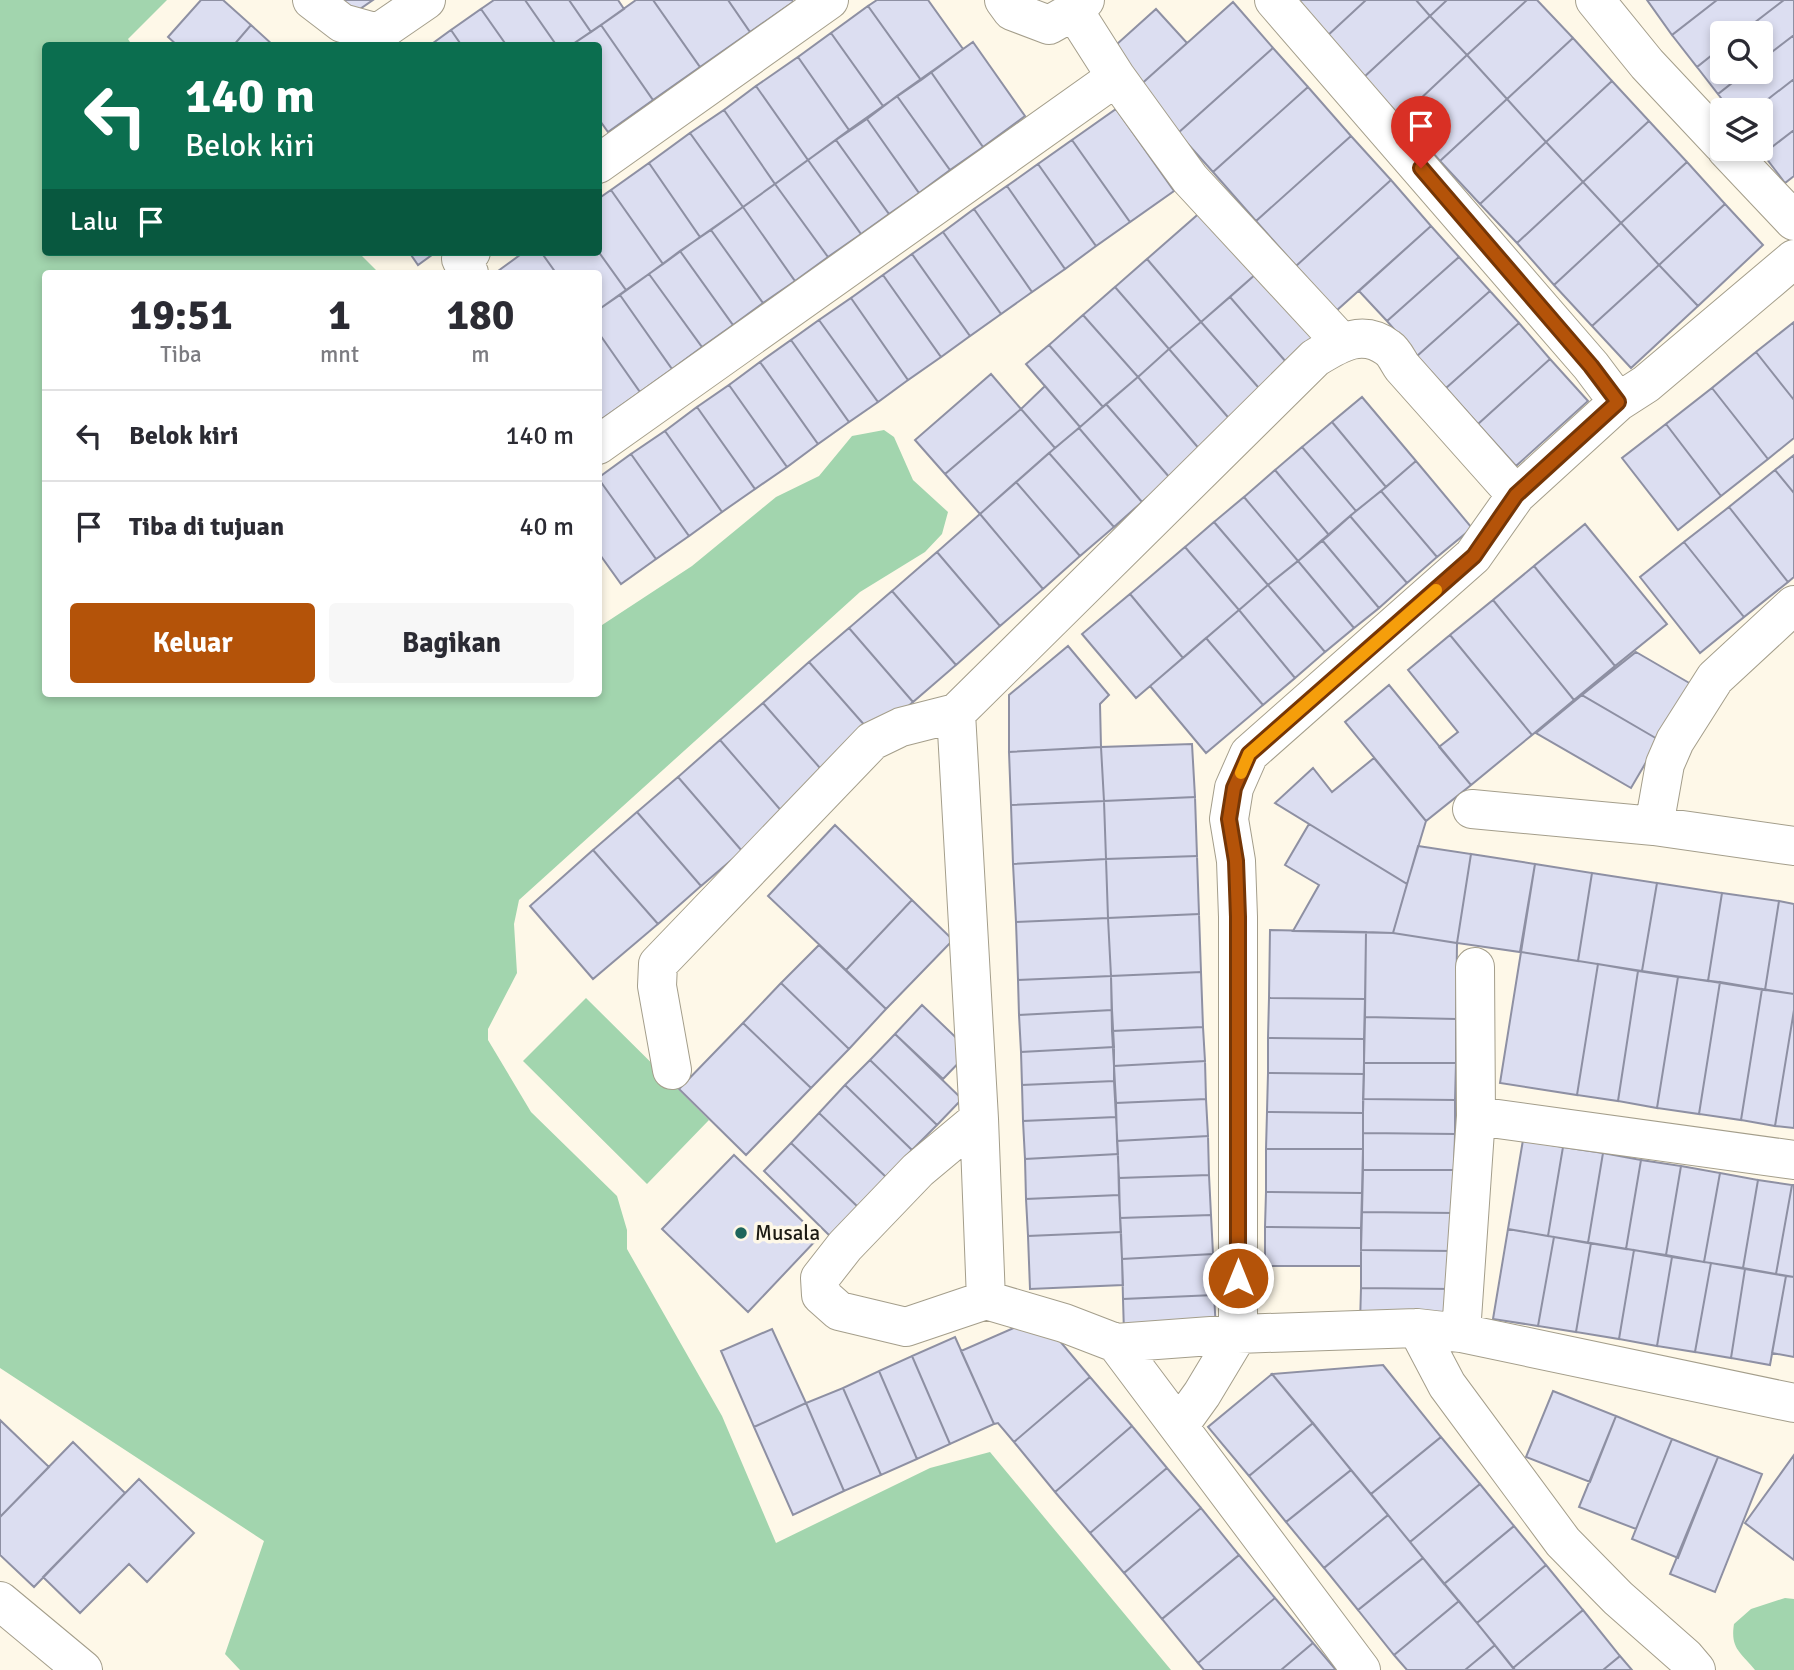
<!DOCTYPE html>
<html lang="id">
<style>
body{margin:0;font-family:Signika,sans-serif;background:#f7f7f7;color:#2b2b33;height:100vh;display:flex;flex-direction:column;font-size:26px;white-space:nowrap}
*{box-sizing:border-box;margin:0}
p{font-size:23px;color:#7c7c81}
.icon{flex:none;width:38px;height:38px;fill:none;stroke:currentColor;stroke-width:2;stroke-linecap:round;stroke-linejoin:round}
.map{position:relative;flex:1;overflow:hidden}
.sheet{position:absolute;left:42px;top:270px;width:560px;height:427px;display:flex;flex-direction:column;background:#fff;border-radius:7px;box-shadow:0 4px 10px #0003}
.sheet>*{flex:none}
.guide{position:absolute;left:42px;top:42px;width:560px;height:214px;border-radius:7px;box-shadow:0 4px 10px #0003;background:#0b6e4f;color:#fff;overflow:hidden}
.fabs{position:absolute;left:1710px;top:21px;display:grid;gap:14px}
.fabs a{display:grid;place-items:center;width:63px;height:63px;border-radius:7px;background:#fff;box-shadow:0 4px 10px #0003;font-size:35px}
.pin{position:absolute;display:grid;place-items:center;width:60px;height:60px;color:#fff;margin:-72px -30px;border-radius:50% 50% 50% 0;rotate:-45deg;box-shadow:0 0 7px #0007}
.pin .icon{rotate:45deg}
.me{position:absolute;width:77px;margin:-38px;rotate:0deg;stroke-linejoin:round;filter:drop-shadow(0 0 5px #0008)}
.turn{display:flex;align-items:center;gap:24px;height:147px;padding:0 28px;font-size:32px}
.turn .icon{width:91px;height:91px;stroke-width:2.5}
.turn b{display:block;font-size:49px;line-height:60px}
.then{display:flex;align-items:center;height:66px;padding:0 28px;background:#0003;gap:14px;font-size:26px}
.eta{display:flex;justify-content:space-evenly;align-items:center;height:119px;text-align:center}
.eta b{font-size:42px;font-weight:800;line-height:49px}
.button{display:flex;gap:14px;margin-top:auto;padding:14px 28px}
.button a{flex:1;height:80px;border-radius:7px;background:#b45309;color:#fff;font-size:28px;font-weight:800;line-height:80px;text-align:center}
.button a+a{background:#f7f7f7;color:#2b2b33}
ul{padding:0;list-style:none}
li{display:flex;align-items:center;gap:21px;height:91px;padding:0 28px;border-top:2px solid #e1e1e2}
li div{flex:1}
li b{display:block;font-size:26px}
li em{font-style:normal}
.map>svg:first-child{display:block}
</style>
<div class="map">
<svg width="1794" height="1670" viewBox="0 0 1794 1670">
<rect width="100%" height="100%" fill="#fef8e8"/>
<!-- green -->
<path fill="#a2d5ae" d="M0,0h167l-39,39 4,6 -86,1v206h312l21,21h-333v420h552l1,-66 93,-61 84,-69 43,-21 33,-40 32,-6 10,7 19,43 35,32 -6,22 -17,18 -65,40 -341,308 -5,24 3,49 -29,56v11l43,72 86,84 10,34v19l95,167 54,127 154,-75 60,-16 181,218h-931l-15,-16 39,-113 -264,-173z
M586,998l123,122 -62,64 -124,-123z
M1785,1598l9,1v71h-39c-14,-18 -25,-21 -21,-46l17,-15z"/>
<!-- building -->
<path fill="#dcdef1" stroke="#8e90a3" stroke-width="2" d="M201,0h22l28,25 -18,21h-55l-10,-9z
M331,0h42l-29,20z
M494,0h31l32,46h-50l-26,-37z
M525,0h44l22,32 -21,14h-13z
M569,0h49l6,9 -33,23z
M636,0h17l47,67 -47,33 -52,-75z
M653,0h75l22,32 -50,35z
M728,0h64l1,2 -43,30z
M877,0h51l35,49 -42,31 -53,-74z
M1292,0h74l-40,37z
M1366,0h50l14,16 -67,62 -37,-41z
M1416,0h31l-17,16z
M1447,0h80l-60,55 -37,-39z
M1527,0h10l36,38 -66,61 -40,-44z
M1647,0h70l-45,35z
M1717,0h67l-43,33h-19v14l-25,20 -25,-32z
M1784,0h10v35l-34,26v-28h-19z
M1233,2l40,46 -95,85 -40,-46z
M868,6l53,74 -38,26 -52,-73z
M481,9l26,37h-45l-11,-16z
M1156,9l31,34 -49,44 -31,-34z
M1430,16l37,39 -66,62 -38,-39z
M251,25l23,21h-41z
M601,25l52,75 -45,32 -10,-14v-72h-28z
M451,30l11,16h-33z
M831,33l52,73 -34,24 -51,-73z
M1794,35v44l-40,31h-24l-12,-16 28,-22h14v-11z
M1573,38l39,43 -66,61 -39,-43z
M973,42l52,74 -42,31 -52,-75z
M1722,47v25h24l-28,22 -21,-27z
M1273,48l35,39 -95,85 -35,-39z
M1467,55l40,44 -67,62 -39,-44z
M798,57l51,73 -41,30 -52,-74z
M931,72l52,75 -33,23 -53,-74z
M1794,79v51l-31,24 -4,-5 1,-39h-6z
M1612,81l37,40 -66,61 -37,-40z
M756,86l52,74 -33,24 -51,-74z
M1308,87l43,49 -95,85 -43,-49z
M897,96l53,74 -31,23 -52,-74z
M1507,99l39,43 -66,62 -40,-43z
M1116,109l58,82 -44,31 -58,-82z
M724,110l51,74 -32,23 -53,-74z
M867,119l52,74 -30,21 -53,-74z
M1649,121l38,41 -66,61 -38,-41z
M1794,130v46l-9,7 -22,-29z
M690,133l53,74 -43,30 -51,-74z
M1351,136l40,44 -95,86 -40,-45z
M836,140l53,74 -28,20 -53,-74z
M1072,140l58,82 -34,24 -58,-82z
M1546,142l37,40 -66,61 -37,-39z
M808,160l53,74 -33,23 -53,-73z
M1687,162l38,42 -66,61 -38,-42z
M649,163l51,74 -37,27 -52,-74z
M1038,164l58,82 -31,23 -58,-83z
M1391,180l40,46 -95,85 -40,-45z
M1583,182l38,41 -67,62 -37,-42z
M775,184l53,73 -33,24 -52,-74z
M1007,186l58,83 -33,23 -58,-83z
M611,190l52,74 -37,26 -28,-39v-52z
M1725,204l38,41 -65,61 -39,-41z
M743,207l52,74 -32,22 -52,-73z
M974,209l58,83 -31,22 -58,-82z
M1203,210l54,63 -56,49 -54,-63z
M1621,223l38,42 -67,61 -38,-41z
M1431,226l28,31 -72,64 -28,-30z
M711,230l52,73 -30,22 -53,-74z
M943,232l58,82 -31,22 -58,-82z
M598,251l28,39 -28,20v-37h-42l-15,-21z
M680,251l53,74 -31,22 -53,-73z
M409,252h27l-18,13z
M524,252h17l15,21h-57l-1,-2z
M912,254l58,82 -29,21 -58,-82z
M1459,257l31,34 -73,65 -30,-35z
M1147,259l54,63 -32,27 -54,-62z
M1659,265l39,41 -67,62 -39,-42z
M1257,273l64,74 -28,23 -63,-73z
M649,274l53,73 -30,22 -52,-74z
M883,275l58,82 -33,23 -57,-82z
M1115,287l54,62 -31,28 -55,-62z
M1490,291l29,32 -73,65 -29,-32z
M620,295l52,74 -32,23 -42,-60v-22z
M1230,297l63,73 -28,25 -64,-73z
M851,298l57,82 -30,22 -59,-82z
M1083,315l55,62 -35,30 -54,-62z
M819,320l59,82 -29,20 -58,-82z
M1201,322l64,73 -32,28 -64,-74z
M1794,322v78l-38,-48z
M1519,323l31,36 -72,65 -32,-36z
M598,332l42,60 -38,27 -4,-6z
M791,340l58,82 -31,22 -58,-82z
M1049,345l54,62 -23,20 -54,-63z
M1169,349l64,74 -32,28 -63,-74z
M1756,352l38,48v38l-26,21 -56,-71z
M1550,359l38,42 -72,65 -38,-42z
M760,362l58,82 -31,23 -58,-82z
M991,374l30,35 -76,65 -30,-34z
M1138,377l63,74 -31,27 -64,-74z
M729,385l58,82 -32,22 -58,-82z
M1045,386l35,41 -25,21 -34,-39z
M1712,388l56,71 -47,37 -55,-72z
M1362,397l54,64 -30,26 -54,-65z
M1106,404l64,74 -28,24 -63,-74z
M697,407l58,82 -33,23 -57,-81z
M1021,409l34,39 -75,66 -35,-40z
M1332,422l54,65 -30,24 -54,-64z
M1666,424l55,72 -43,34 -56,-72z
M1079,428l63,74 -28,25 -65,-74z
M665,431l57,81 -33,24 -58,-82z
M1302,447l54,64 -27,24 -54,-65z
M1049,453l65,74 -34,29 -64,-74z
M631,454l58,82 -33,23 -58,-81z
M1794,455v38l-19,-23z
M1416,461l56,67 -35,29 -56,-66z
M1275,470l54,65 -31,26 -54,-64z
M1775,470l19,23v84l-6,5 -59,-75z
M598,478l58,81 -35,25 -23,-32z
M1016,482l64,74 -37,33 -63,-75z
M1381,491l56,66 -30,26 -57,-67z
M1244,497l54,64 -30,24 -54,-63z
M1729,507l59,75 -44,35 -60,-75z
M980,514l63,75 -43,37 -63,-74z
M1350,516l57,67 -28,25 -57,-68z
M1214,522l54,63 -29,25 -54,-63z
M1585,524l82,100 -52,42 -81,-100z
M1322,540l57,68 -25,20 -56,-67z
M1684,542l60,75 -44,36 -60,-76z
M1185,547l54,63 -56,48 -53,-64z
M937,552l63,74 -44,39 -64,-74z
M1298,561l56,67 -29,24 -57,-67z
M1534,566l81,100 -41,34 -81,-100z
M1268,585l57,67 -30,26 -56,-68z
M892,591l64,74 -43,37 -64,-74z
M1130,594l53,64 -47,40 -54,-64z
M1493,600l81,100 -42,35 -82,-100z
M1239,610l56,68 -32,27 -57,-67z
M849,628l64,74 -39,34 -65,-74z
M1450,635l82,100 -61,50 -32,-38 19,-15 -50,-62z
M1206,638l57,67 -57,48 -56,-67z
M1068,646l41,49 -9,9 1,43 -92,5v-57z
M1636,652l55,32 -32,56 -77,-45z
M809,662l65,74 -47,40 -64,-73z
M1389,685l82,100 -45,36 -81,-99z
M1582,695l77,45 -28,48 -95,-55z
M763,703l64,73 -43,38 -64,-74z
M720,740l64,74 -42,37 -64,-74z
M1192,744l3,53 -91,4 -3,-54z
M1101,747l3,54 -93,4 -2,-53z
M1374,758l52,63 -19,63 -132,-81 38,-35 19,24z
M678,777l64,74 -41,35 -64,-74z
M1195,797l2,59 -91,3 -2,-58z
M1104,801l2,58 -93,5 -2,-59z
M637,812l64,74 -43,38 -65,-74z
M1309,824l98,60 -14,49 -100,-2 26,-46 -34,-20z
M835,825l77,75 -66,70 -78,-74z
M1418,846l53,8 -14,89 -64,-10z
M593,850l65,74 -65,55 -63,-73z
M1471,854l64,10 -15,88 -63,-9z
M1197,856l2,58 -91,4 -2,-59z
M1106,859l2,59 -92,4 -3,-58z
M1535,864l57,9 -14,88 -57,-9z
M1592,873l65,10 -15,88 -64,-10z
M1657,883l65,10 -14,88 -66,-10z
M1722,893l57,8 -14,89 -57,-9z
M912,900l41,40 -67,69 -40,-39z
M1779,901l15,3v90l-29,-4z
M1199,914l2,58 -90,4 -3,-58z
M1108,918l3,58 -93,4 -2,-58z
M1270,930l96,2 -1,67 -96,-1z
M1366,932l27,1 64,10 -1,76 -91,-2z
M819,945l67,64 -37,40 -68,-66z
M1521,952l77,12 -21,131 -77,-12z
M1598,964l40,7 -20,130 -41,-6z
M1638,971l40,6 -21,131 -39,-7z
M1201,972l2,55 -91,4 -1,-55z
M1111,976l1,34 -93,5 -1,-35z
M1678,977l42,5 -21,132 -42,-6z
M1720,982l42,7 -21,131 -42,-6z
M781,983l68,66 -38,39 -68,-65z
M1762,989l32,5v16l-19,116 -34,-6z
M1269,998l96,1 -1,40 -96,-1z
M922,1005l48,46 -27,28 -48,-45z
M1112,1010l2,37 -93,5 -2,-37z
M1794,1010v118l-19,-2z
M1365,1017l91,2v44h-92z
M743,1023l68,65 -65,67 -67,-66z
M1203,1027l2,34 -91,5 -2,-35z
M895,1034l67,65 -25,26 -67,-65z
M1268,1038l96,1v35l-96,-1z
M1114,1047v34l-92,4 -1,-33z
M870,1060l67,65 -25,25 -67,-65z
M1205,1061l1,38 -90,4 -2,-37z
M1364,1063h92l-1,37 -92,-1z
M1268,1073l96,1 -1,39 -96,-1z
M1114,1081l2,36 -93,4 -1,-36z
M845,1085l67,65 -26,27 -67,-64z
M1206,1099l2,37 -91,5 -1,-38z
M1363,1099l92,1v34l-92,-1z
M1267,1112l96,1v36h-97z
M819,1113l67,64 -28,30 -67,-64z
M1116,1117l2,37 -93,5 -2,-38z
M1363,1133l92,1 -1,36h-91z
M1208,1136l1,39 -90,3 -2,-37z
M1523,1140l40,7 -15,89 -40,-7z
M791,1143l67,64 -28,29 -66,-65z
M1563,1147l40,6 -15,90 -40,-7z
M1266,1149h97l-1,44 -96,-1z
M1603,1153l38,7 -15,89 -38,-6z
M1118,1154l1,41 -93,4 -1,-40z
M734,1155l85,82 -71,75 -86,-83z
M1641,1160l40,6 -15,89 -40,-6z
M1681,1166l39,7 -16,89 -38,-7z
M1363,1170h91v43l-92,-1z
M1720,1173l38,7 -15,88 -39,-6z
M1209,1175l2,40 -91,3 -1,-40z
M1758,1180l34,5 -16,89 -33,-6z
M1792,1185h2v92l-18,-3z
M1266,1192l96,1 -1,35 -96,-1z
M1119,1195l2,37 -93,4 -2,-37z
M1362,1212l92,1 -1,38 -92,-1z
M1211,1215l2,39 -91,5 -2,-41z
M1265,1227l96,1v38h-96z
M1508,1229l46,8 -16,89 -45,-7z
M1121,1232l2,53 -93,4 -2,-53z
M1554,1237l37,6 -15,89 -38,-6z
M1591,1243l43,7 -15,89 -43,-7z
M1361,1250l92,1v38l-92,-1z
M1634,1250l38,7 -15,89 -38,-7z
M1213,1254l1,41 -91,4 -1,-40z
M1672,1257l39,6 -16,89 -38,-6z
M1711,1263l34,6 -14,89 -36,-6z
M1745,1269l41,7 -16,89 -39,-7z
M1786,1276l8,1v80l-22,-4z
M1361,1288l92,1 -1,36 -92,-1z
M1214,1295l2,34 -92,4 -1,-34z
M1025,1323l29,11 36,43 -76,65 -16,-19 -4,1 -33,-73z
M772,1329l34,74 -52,24 -33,-76z
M955,1337l39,87 -44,20 -38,-88z
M912,1356l38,88 -33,15 -38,-88z
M1383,1365l58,72 -70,57 -99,-120z
M879,1371l38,88 -36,16 -38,-87z
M1272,1374l41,49 -64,53 -41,-49z
M1090,1377l42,49 -77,66 -41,-50z
M843,1388l38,87 -37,16 -38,-88z
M1553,1391l63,25 -26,66 -64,-25z
M806,1403l38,88 -51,24 -39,-88z
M1616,1416l56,23 -36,90 -57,-22z
M0,1420l49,47 -49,50z
M1313,1423l38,47 -65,52 -37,-46z
M1132,1426l35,42 -77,65 -35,-41z
M1441,1437l39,47 -70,58 -39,-48z
M1672,1439l46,18 -40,101 -46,-19z
M73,1442l52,51 -91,94 -34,-32v-38z
M1794,1455v105l-49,-37z
M1718,1457l44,17 -47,118 -45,-18z
M1167,1468l34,40 -77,65 -34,-40z
M1351,1470l37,45 -64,53 -38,-46z
M139,1479l55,54 -47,49 -18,-18 -49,49 -37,-36z
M1480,1484l34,42 -70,58 -34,-42z
M1201,1508l38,47 -77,64 -38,-46z
M1388,1515l35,43 -65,52 -34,-42z
M1514,1526l32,39 -69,58 -33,-39z
M1239,1555l36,43 -77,65 -36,-44z
M1423,1558l36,43 -65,54 -36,-45z
M1546,1565l37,45 -70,58 -36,-45z
M1275,1598l38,45 -32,27h-77l-6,-7z
M1459,1601l36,44 -30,25h-58l-13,-15z
M1583,1610l37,46 -17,14h-88l-2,-2z
M1313,1643l23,27h-55z
M1495,1645l20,25h-50z
M1620,1656l12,14h-29z"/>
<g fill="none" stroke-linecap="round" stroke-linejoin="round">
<!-- minor casing -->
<g stroke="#a49e8b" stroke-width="40">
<path id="minor" d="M312,0l30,23 36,10 48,-33
M1004,0l8,11 37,14 25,-14 11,-11
M1274,0l317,366 27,36
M1595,0l52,64 75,80
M1074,11l42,66 74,102 151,163
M1726,149l68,72
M598,164l231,-164
M469,273l-8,-14 10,-7
M598,445l518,-368
M956,713l23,406 7,181
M1472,809l182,17 140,20
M1654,826l11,-62 10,-23 40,-63 79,-73
M672,1070l-15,-84 1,-22 214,-223 29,-14 55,-14 359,-355c23,-14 47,-30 73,-10 6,4 10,13 14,19l114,128
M1476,1116l318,44
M979,1119l-61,51 -73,76 -25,32 1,17 18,16 67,16 80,-27 78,23 52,20 122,-9 179,-6 44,5 333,70
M1417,1328l30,57 116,157 55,56 67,59 11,13
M1461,1333l15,-217 -1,-149
M1116,1343l245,327
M1179,1426l23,-32 36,-60v-417l-2,-56 -7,-42 5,-31 15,-34 224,-198 43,-61 102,-93 28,-18 148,-125
M0,1601l83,69"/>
</g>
<!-- minor -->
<use href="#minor" stroke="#fff" stroke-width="38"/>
</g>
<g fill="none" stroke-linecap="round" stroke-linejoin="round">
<!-- route casing -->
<g stroke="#753606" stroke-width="18">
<path id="route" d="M1238,1278v-361l-2,-56 -7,-42 5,-31 15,-34 225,-198 42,-61 102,-93 -27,-36 -170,-198"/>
</g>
<!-- route -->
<use href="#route" stroke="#b45309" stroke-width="12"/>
<!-- slow -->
<path stroke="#f59e0b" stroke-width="12" d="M1241,773l8,-19 187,-164"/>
</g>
<!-- markers -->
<circle fill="#1e665c" stroke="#fef8e8" stroke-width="2.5" cx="741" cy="1233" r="7"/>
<g text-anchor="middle" stroke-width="7" stroke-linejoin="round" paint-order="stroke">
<!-- poi labels -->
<g font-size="21" fill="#1c1a13" stroke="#fef8e8" text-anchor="start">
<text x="755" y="1240">Musala</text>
</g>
</g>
</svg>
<div class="fabs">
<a><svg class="icon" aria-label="search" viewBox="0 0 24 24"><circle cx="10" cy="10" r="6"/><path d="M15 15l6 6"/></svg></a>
<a><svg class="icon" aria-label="layers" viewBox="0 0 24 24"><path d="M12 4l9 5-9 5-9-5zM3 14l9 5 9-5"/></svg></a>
</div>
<div class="pin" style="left:1421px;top:168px;background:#d93025"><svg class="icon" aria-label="arrive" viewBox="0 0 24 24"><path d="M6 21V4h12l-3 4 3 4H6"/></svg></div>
<svg class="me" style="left:1238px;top:1278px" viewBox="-20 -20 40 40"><circle r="17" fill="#b45309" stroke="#fff" stroke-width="3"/><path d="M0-11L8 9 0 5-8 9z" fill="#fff"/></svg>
<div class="guide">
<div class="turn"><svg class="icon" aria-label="left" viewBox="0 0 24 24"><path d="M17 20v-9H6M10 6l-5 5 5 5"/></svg><div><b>140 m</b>Belok kiri</div></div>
<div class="then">Lalu<svg class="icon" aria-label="arrive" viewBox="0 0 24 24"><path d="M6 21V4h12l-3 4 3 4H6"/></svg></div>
</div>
<section class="sheet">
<div class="eta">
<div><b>19:51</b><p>Tiba</p></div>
<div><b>1</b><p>mnt</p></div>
<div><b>180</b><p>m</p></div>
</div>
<ul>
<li><svg class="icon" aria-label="left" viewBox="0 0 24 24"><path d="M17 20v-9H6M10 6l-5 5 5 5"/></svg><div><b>Belok kiri</b></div><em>140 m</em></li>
<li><svg class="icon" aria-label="arrive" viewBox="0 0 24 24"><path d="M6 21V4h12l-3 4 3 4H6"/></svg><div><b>Tiba di tujuan</b></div><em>40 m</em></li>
</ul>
<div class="button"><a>Keluar</a><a>Bagikan</a></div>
</section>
</div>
